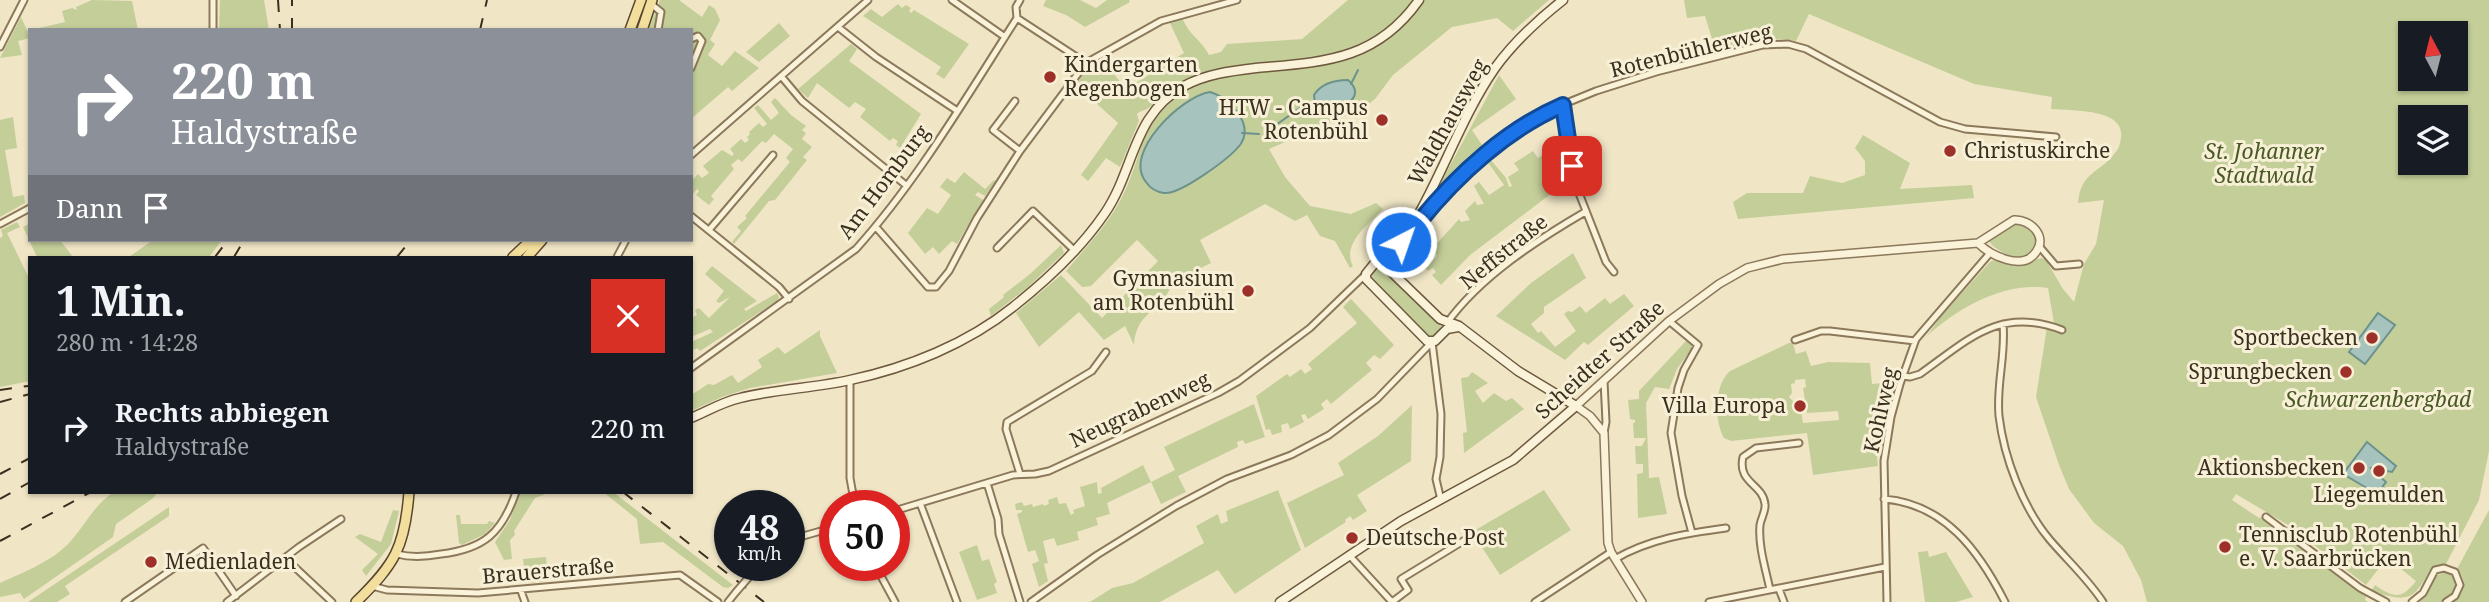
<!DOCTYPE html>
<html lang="de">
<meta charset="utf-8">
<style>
body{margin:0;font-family:"Noto Serif",serif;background:#20242c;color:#f1f3f6;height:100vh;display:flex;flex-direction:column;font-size:26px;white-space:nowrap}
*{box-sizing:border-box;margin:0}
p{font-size:23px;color:#9ea1a6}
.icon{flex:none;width:38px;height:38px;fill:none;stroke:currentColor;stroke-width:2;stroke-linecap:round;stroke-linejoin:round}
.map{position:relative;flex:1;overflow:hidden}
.drawer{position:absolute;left:28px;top:256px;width:665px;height:238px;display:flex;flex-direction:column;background:#171b24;border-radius:0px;box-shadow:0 2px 5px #0004}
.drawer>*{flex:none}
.guide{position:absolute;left:28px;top:28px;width:665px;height:214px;border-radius:0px;box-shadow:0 2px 5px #0004;background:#8c9099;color:#fff;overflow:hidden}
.needle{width:46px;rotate:353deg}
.tools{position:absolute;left:2398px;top:21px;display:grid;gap:14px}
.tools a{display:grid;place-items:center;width:70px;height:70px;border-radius:0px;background:#171b24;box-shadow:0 2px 5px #0004;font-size:35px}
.speed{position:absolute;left:714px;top:490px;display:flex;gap:14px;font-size:35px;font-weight:700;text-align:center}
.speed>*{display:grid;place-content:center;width:91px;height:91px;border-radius:50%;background:#171b24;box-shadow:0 2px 5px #0004;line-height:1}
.speed small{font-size:18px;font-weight:400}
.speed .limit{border:10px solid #d22;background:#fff;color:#111}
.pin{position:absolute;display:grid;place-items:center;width:60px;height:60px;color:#fff;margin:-30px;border-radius:14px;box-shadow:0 4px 10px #0006}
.me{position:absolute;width:77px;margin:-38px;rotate:41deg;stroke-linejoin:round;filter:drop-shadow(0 0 5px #0008)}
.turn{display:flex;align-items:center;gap:24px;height:147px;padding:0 28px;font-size:32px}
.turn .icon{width:91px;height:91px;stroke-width:2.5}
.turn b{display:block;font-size:49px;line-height:60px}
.then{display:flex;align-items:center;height:66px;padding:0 28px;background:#0003;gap:14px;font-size:26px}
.round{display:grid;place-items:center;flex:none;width:74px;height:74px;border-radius:0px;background:#20242c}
.headline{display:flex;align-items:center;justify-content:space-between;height:119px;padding:0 28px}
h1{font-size:42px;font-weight:700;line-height:52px}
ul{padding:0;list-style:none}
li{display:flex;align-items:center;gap:21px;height:105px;padding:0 28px}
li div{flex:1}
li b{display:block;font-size:26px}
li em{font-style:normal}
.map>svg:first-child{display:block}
</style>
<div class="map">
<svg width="2489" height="602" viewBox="0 0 2489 602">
<rect width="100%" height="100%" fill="#f0e6c6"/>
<!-- green -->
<path fill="#c4ce99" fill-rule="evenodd" d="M92,0l40,1 6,29h-107l34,-8 -3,-11 10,-3 5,2 -1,-3z
M220,0h44l5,30h-50z
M660,0h19l23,17 7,-12 6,4 5,11 -10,20 5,4 -7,11 14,11 13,-15 24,17 -27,23 -4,-4 -37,32v-89h-43z
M1046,0h34l16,8 11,-8h22l1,2 -45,25 -19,-12 -23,-9z
M1348,0h66c-55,78 -134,49 -210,73 -21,7 -36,21 -54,34 -5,4 -9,3 -13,7l2,7 -19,46 -14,-9 -18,23 -7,-6 37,-52 -42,-38 9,-13 16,-14 25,31 58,-36 -15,-32 13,-4c7,19 19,22 27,38l12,-3 6,-8 75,-5z
M1424,0h125l-36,31 -16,-13 -45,9 -59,48 -18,24 -13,10 -93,40 16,28 25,29 41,8 25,-11 7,6c-14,15 -42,35 -30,57l-3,2 -15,-27 -15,-5 -13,-21 -12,6 -30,-17 -65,36 11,23 -39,19c-8,31 -36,27 -38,63l-9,-19 -21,14 -25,-28 -40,35 -23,-34 45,-38 41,43 56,-57 -21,-21 -46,46 -9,1 -16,-16c19,-23 41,-45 55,-72 22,-41 18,-80 62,-108 21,-14 48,-17 72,-19 73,-7 122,-7 169,-72z
M1684,0h805v451l-10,49 -33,64 -16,6c-17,32 -23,32 -59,21l4,-6c19,13 26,15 41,-4l-26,-21 2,-3 -2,-3 -24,31 -78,-60 -52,-31 -4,6 27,18 3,-1 104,79 -1,4 3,2h-221l-6,-22 -18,-34 -29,-23 -25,-34 -10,-24 -23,-68 11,-70 7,-4 -6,-35c-45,-6 -88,19 -121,48l15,-21 48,-53 4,-2 22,5 26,-7 4,2 17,29 11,13 10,-38 12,-20 8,-44 -26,3c3,-32 21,-29 37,-50 4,-4 5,-9 6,-15 5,-30 -50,-27 -70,-29l1,-12 -78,-13 -165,-70 -13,27c-28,-5 -52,2 -80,11l-11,-36 -18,2zM2410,33h45v46h-45zM2410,117h45v46h-45z
M898,4l4,4 4,-3 5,3 -2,3 2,2 3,-3 55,34 -25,35 -8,-5 5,-7 -78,-51 8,-7 11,8z
M21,17l6,13h3v8l-12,3 4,14 -22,3z
M779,23l11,13 -31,26 -13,-10z
M851,44l6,5 -8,12 72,53 -21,34 -4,-3 2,-4 -5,-3 -3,3 -30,-24 6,-8 -11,-7 -6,6 -32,-25 -9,15 -10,-9z
M1499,75l17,24 -44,31 10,15 -15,13 3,3 -37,36z
M775,98l16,17 15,11 -4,4 4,3 -4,6 10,8 -9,10 4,3 -32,40 -6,1 -35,43 -2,-2 9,-11 -4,-4 10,-9 -2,-2 45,-54 -4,-4 7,-9 -19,-15 -8,9 -4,-2 -20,21 -4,-3 -7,6 3,4 -23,27 3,3 -5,6 -13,-10 3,-4 -2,-2 -6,7v-15l7,-7 4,4 7,-5 -6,-7 19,-16 10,6 2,-2 -4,-5 11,-10 4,4 4,-3 -2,-3 3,-3 -1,-2 10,-9 4,4 4,-3 -13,-16 4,-3 13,15 8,-7 -8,-11z
M13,117l4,31 -12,2 8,47 11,-2 1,8 -25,14v-97z
M1863,135l47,28 -10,26 72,-4 2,13 -236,21 -5,-17 14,-9h56l7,-17 32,7 23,-8v-14l-10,-13z
M1533,151l5,7 7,-5 7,40 -82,62 -29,30 -9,-10 4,-3 -3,-4 -5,3 -3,-3 12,-12 -6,-6 28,-31 2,3 9,-2 -5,-9 10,-10 2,4 7,-1 -10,-18 5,-4 10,13 15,-10 -17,-24 3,-2 16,19 3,9 3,-1 -4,-9 11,-7 -5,-7z
M964,172l21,17 9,-9 2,1 -11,15 -7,-4 -3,3 8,5 -26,44 -5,-3 -13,13 -6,-7 -8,7 -17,-21 19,-25 11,6 13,-19 -11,-8 7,-9 8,5z
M17,222l3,5 -13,6 23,47v101l-30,6v-149l3,-2 -2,-6z
M30,223v17h30l13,17h-36l-14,-30z
M2021,223c29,12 12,46 -19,29 -6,-4 -9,-5 -13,-11l2,-3 21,-13z
M153,240h69l-13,17h-80z
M1061,245l3,8 -36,34 -37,29 -2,-7 15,-12 -1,-2 27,-21z
M1573,253l13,25 -42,29v6l-13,11 7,9 3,-2 14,16 21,-16 -12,-17 4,-3 4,1 8,-6 6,7 19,-15 5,6 14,-10 10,12 -46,39 -4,-3 -19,18 -69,-44 35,-33z
M712,266l45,35 -13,8 2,2 31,-18 2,4 -2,4 -77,50 -3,-3 -6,3v-9l22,-10 -3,-3 -19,8v-19l6,-3 -2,-5 4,-2 10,10 21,-21 -11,6 -3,-2 8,-10 -19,-17z
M1382,267l59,58 -1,7 -8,6 -6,-1 -55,-58 3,-9z
M1351,299l43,46 -14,14 -6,-4 -8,8 6,7 -41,34 -4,-5 -6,5 3,5 -16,10 -3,-5 -4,1 3,7 -14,7 -2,-6 -7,2 1,7 -10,3 -2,-6 -4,1 -10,-34 31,-22 3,3 11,-8 4,5 7,-5 -4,-5 49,-41 -14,-16z
M820,330v6l17,37 -87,15 -28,9 -31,14v-16l17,-11 6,1 18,-10 6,8 24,-16 -4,-7 20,-13 7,7z
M1687,340l6,7 -16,22 -8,20 -14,-2 -9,16 3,75 10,-1 8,37 -29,4 -1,-44 6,-1v-9h-7l-1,-18h7l4,-8h-12l-1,-15h2v-3l-5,-1 -2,-19 11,-1v-8z
M1789,343h4l3,11 10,-3 5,15 17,-4 42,1 2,21 21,-2 -1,10h-2c-7,24 -16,49 -12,74l-65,9 -6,-42 -76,8 -7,-3c-10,-18 -10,-53 6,-67zM1805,379l1,8 -3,1 4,25 31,-2 1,9 -36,3 -2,-12h-6l-2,-10 -4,-4 3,-4 -1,-9 4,-1v-3z
M1472,372l16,11 -13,8 8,12 11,-10 12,8 6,-3 12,11 -60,44 -1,-20 4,-1 -6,-54 7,-1z
M1254,404l11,33 -20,7 -2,-4 -6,2 1,5 -60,29 8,16 -25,12 -10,-22 -44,21 3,11 -14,4 2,7 -21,7 2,8 -22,6 -3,-8 -11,3 5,22 -4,1 4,17 -9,6 -7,-23 7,-3 -4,-11 -7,2 -11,-38 5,-2v-2h-6l-1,-6 7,-2 2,4 8,-2 1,3 10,-3 1,2 5,-2 -1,-4 9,-3 2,7 7,-1 5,12 3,-2 -1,-3 12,-4 -5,-19 17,-5 1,12 4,-1 -1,-5 42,-23 8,17 24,-12 -11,-23z
M1412,405l-1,56 -54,34 10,16 -14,9 -3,-4 -5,4 1,2 -41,26 -18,-45 57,-28 -6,-12 40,-27z
M1278,490l23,60 -66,44 -17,-24 -58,32h-70l22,-14 21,-5 71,-40 -8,-17 22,-12 3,10 7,-3 -2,-10z
M1544,490l27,40 -71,45 -28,-43z
M114,492h44l-6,7 -36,25 -3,13 -89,62 -4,-6 -20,4v-14c22,-10 50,-21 67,-38 17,-17 26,-40 47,-53z
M522,492h29l-16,6 -21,33 1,4 -5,5 2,19 -8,1 -9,-18 15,-22 9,-26z
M603,492h10l120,93 -5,3 -5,-1 -60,-45 -23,2 -3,-25z
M169,507v9l-104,70 5,8 -13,8h-29z
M393,510l6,1 -8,33 -25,32 -4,-6 16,-16 -23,-17 5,-3 21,8z
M2489,510v92h-36c13,-9 14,-22 4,-33z
M456,515h4l1,9h26l2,-3 6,2 -10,11 -23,11 -3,-2z
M977,545l5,16 7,-2 8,23 -3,2 3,9 -20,7 -18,-48z
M1928,551l1,6 17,-5 27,45 -17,5h-31l-7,-50z
M546,557l2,24 -22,2 -3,-24z
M2447,572l6,2 3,5 -2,14 -13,9h-21l7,-9 7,-17z"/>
<!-- water -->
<path fill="#a7c3bd" stroke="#6d928c" stroke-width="2" d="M1348,80c23,20 -16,35 -33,26l-1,-11c7,-11 21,-15 34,-15z
M1210,92c19,5 45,32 30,53 -10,13 -60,50 -76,48 -7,-1 -14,-5 -18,-11 -24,-29 36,-86 64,-90z
M2378,313l17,12 -30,39 -16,-12z
M2367,442l29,24 -4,6 -5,-1 -3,5 -11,-9 -2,1 15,14 -9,12 -34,-20z"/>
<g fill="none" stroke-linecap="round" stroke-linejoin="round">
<!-- stream -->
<path stroke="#6d928c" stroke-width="2" d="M1351,84l7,-14
M1269,130l28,-20 17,-9
M1242,133l17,1"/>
<!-- minor casing -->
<g stroke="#8c785b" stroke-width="9">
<path id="minor" d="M952,0l53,37
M651,4l10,8 -3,18
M1017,18l69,45
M838,27l38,30 80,53
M213,30v-30
M691,39l7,-3 4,5 -11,27
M0,47l24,-47
M781,76l21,25 105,85
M1015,101l-22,29 27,21
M1562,105l15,83 29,74 8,10
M691,155l177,-155
M691,216l88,71 10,12
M0,224l30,-16
M876,227l52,60h8l13,-16 28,-53 43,-67 66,-88 75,-42 76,-21
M709,230l64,-75
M1412,230l23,-27 42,-40 33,-27 37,-25 49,-20 60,-19 107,-27 25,-1 18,5 134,73 25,7 91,8
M2039,246l17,20 23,-2
M997,248l36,-37 42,40
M617,257l9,-17
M1669,321l29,24 -14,25 -6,18 -7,45 11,63 10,37
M1447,323c33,-46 90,-83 138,-111
M2003,324c3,31 -7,61 -4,92 5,42 24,92 51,124 18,21 38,39 53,62
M1795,340l26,-9h9l85,10
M1432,342l9,72 -1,43 -4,22 5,21
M691,368l165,-119c62,-69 111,-153 161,-231l-1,-11 4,-7
M1903,376l7,1 10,-3c48,-34 79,-68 142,-44
M850,380v98l5,28
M1604,433l2,-11 -2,-41
M1020,474l-14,-45 1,-7 85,-51 14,-19
M987,483l11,36 1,15 21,68
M1884,499c61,5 95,52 121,103
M920,503l37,99
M894,511l119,-36 22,-1 14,-3 169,-78 21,-12 71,-53 56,-54
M2266,517l94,71 26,14
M789,540l46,-13
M397,554c15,4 28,3 44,0 43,-5 61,-21 75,-62
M1349,555l43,47 16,-12 -7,-11 72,-44
M285,558l47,44
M1615,559c34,-20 73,-26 111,-31
M875,565l20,37
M750,576l8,-11
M372,586l15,4 91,3 202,-18 38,27
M1779,589l5,13
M1770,590c-4,-20 -12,-44 -10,-65 1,-7 6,-14 5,-21 -2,-20 -28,-21 -22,-47l13,-9 43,-5
M521,591l4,11
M125,602l78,-54 33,48
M227,602l72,-55 42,-28
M728,602l8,-10
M1031,602l66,-47 79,-49 51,-27 64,-24 38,-20 48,-36 55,-57
M1535,602l76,-50
M1709,602l176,-35
M1887,602l-3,-141 7,-44 9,-33 16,-45 74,-86
M2412,602l11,-9 12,-23 9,-2 11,4 5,13 -5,11 -9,6"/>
</g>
<!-- tertiary casing -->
<g stroke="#8c785b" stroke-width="10">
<path id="tertiary" d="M1642,602l-31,-50 -3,-9 -4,-110 -14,-17 -14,-10 93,-85 50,-37 28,-16 36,-9 195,-16 36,-23c16,-1 34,16 22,32 -13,20 -46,3 -58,-9"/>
</g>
<!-- secondary casing -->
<g stroke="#6e593e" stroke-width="11">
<path id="secondary" d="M1411,218l-45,56v5l61,62h8l12,-12 11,-2
M1384,264c50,-57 68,-134 111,-196 18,-25 44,-49 68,-68
M691,418c17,-7 31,-16 49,-20 36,-9 74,-10 110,-18 57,-12 117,-36 163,-73 34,-27 67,-57 92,-94 30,-44 27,-98 79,-127 22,-12 47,-15 72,-18 67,-6 120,-7 163,-68
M1280,602l121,-81 112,-61 63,-54 -58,-35 -59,-45 -19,-7 -62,-60"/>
</g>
<!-- primary casing -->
<g stroke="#5a462f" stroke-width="12">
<path id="primary" d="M630,30l11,-30
M642,30l10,-30
M513,257l18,-17
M527,257l15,-17
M356,602c39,-38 49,-55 53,-110"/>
</g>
<!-- minor -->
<use href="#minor" stroke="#faf3da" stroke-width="5"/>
<!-- tertiary -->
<use href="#tertiary" stroke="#faf3da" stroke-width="7"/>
<!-- secondary -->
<use href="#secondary" stroke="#faf3da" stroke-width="8"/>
<!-- primary -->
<use href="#primary" stroke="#f3df9d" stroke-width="9"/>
<!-- rail -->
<path stroke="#3b2f1f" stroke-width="2" stroke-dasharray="12 12" stroke-linecap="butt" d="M278,0l2,30
M292,30v-30
M480,30l7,-30
M215,257l13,-17
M234,257l10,-17
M397,257l14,-17
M0,390l28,-4
M0,402l30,-8
M0,474l30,-16
M623,492l141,110
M0,499l30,-17
M0,541l91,-49"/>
<!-- minor-bridge casing -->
<g stroke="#8c785b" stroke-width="9" stroke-linecap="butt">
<path id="minor-bridge" d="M736,592l14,-16"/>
</g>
<!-- minor-bridge -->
<use href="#minor-bridge" stroke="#faf3da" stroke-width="5"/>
</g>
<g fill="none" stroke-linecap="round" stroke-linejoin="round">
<!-- route casing -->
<g stroke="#114b97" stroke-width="18">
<path id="route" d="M1401,242c6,-9 12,-12 18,-20 38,-47 88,-93 144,-117l9,61"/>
</g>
<!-- route -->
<use href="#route" stroke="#1a73e8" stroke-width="12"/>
</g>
<!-- markers -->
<g fill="#9d3029" stroke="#f7f0d6" stroke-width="2.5">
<circle cx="1050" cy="77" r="7"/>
<circle cx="1382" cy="120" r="7"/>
<circle cx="1950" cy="151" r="7"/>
<circle cx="1248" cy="291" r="7"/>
<circle cx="2372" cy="338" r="7"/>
<circle cx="2346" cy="372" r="7"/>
<circle cx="1800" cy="406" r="7"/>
<circle cx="2359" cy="468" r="7"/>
<circle cx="2379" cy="471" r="7"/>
<circle cx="1352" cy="538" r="7"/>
<circle cx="2225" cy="547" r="7"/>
<circle cx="151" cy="562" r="7"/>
</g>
<g text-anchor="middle" stroke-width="6" stroke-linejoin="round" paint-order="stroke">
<!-- street labels -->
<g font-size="21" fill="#3b2f1f" stroke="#f7f0d6">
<text transform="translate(1691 51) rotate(-14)" y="7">Rotenbühlerweg</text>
<text transform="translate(1448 122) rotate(-61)" y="7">Waldhausweg</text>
<text transform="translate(884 182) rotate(-53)" y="7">Am Homburg</text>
<text transform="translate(1504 252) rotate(-39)" y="7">Neffstraße</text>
<text transform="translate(1600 360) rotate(-42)" y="7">Scheidter Straße</text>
<text transform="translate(1140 410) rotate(-25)" y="7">Neugrabenweg</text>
<text transform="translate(1881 410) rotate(-77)" y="7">Kohlweg</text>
<text transform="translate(548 571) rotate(-5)" y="7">Brauerstraße</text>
</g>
<!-- poi labels -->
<g font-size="21" fill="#3b2f1f" stroke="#f7f0d6" text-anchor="end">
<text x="1064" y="72" text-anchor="start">Kindergarten<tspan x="1064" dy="24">Regenbogen</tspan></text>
<text x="1368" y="115">HTW - Campus<tspan x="1368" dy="24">Rotenbühl</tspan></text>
<text x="1964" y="158" text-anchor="start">Christuskirche</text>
<text x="1234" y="286">Gymnasium<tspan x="1234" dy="24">am Rotenbühl</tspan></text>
<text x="2358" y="345">Sportbecken</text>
<text x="2332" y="379">Sprungbecken</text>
<text x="1786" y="413">Villa Europa</text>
<text x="2345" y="475">Aktionsbecken</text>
<text x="2379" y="502" text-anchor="middle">Liegemulden</text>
<text x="2239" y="542" text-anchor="start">Tennisclub Rotenbühl<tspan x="2239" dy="24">e. V. Saarbrücken</tspan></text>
<text x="1366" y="545" text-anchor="start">Deutsche Post</text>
<text x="165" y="569" text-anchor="start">Medienladen</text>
</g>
<!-- park labels -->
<g font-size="21" font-style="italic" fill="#485925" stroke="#f7f0d6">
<text x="2264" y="159">St. Johanner<tspan x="2264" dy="24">Stadtwald</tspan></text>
<text x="2378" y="407">Schwarzenbergbad</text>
</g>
</g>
</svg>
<div class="tools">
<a><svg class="needle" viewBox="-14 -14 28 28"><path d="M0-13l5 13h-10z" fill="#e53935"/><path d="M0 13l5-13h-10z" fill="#9ea1a6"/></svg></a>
<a><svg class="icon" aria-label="layers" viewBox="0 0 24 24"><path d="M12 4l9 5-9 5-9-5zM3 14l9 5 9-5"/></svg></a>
</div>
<div class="speed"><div>48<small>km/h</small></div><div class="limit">50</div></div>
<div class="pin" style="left:1572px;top:166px;background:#d93025"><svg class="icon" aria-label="arrive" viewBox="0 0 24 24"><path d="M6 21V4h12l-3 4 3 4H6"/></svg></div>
<svg class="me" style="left:1401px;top:242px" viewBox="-20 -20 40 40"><circle r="17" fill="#1a73e8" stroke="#fff" stroke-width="3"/><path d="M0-11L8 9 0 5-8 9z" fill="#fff"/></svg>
<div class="guide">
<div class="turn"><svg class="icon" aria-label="right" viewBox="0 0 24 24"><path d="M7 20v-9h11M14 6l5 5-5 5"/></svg><div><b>220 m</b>Haldystraße</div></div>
<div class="then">Dann<svg class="icon" aria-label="arrive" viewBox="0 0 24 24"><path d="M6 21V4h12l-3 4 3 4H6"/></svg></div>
</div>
<section class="drawer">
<div class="headline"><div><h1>1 Min.</h1><p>280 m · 14:28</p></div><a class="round" style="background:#d93025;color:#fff"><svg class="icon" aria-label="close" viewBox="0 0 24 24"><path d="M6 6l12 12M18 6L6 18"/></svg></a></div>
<ul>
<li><svg class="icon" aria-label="right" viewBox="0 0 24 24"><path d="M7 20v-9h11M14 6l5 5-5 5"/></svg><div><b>Rechts abbiegen</b><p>Haldystraße</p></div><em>220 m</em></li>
</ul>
</section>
</div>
